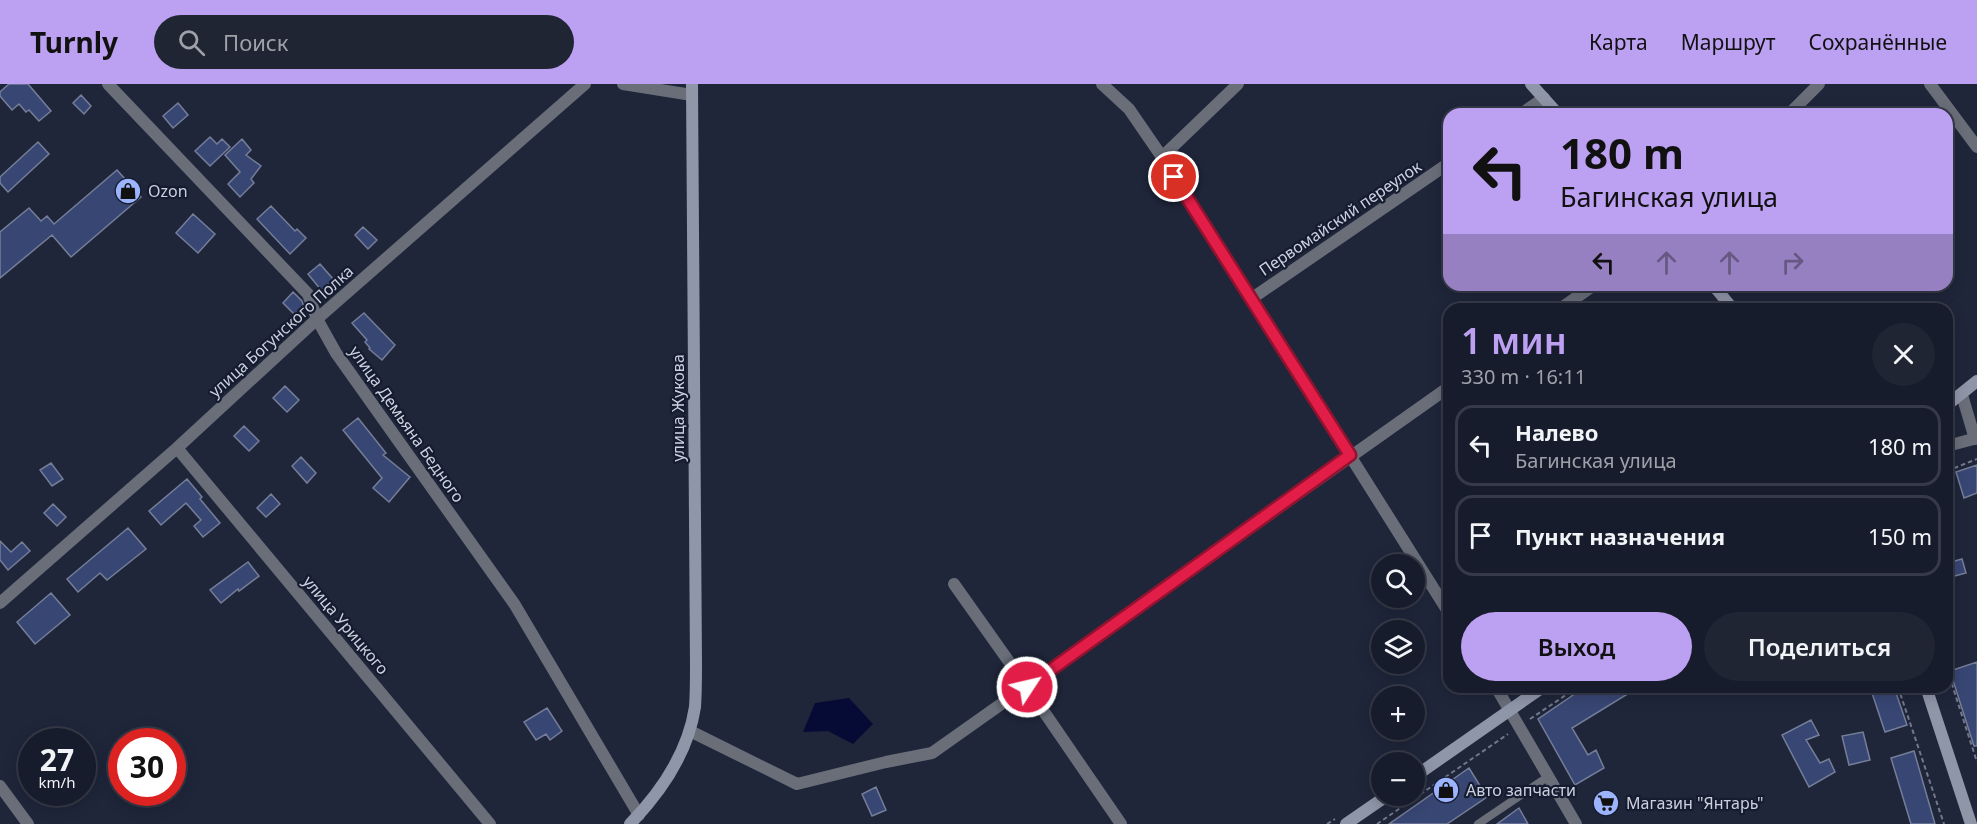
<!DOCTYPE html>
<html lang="ru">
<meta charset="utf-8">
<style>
body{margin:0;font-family:"Noto Sans",sans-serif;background:#202534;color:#f1f3f6;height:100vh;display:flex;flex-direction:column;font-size:22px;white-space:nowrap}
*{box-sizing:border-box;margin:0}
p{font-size:20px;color:#9ea1a9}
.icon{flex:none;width:33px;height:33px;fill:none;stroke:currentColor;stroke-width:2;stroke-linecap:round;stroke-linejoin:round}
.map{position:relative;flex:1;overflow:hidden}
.details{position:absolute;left:1443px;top:219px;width:510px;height:390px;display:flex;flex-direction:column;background:#171c2c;border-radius:18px;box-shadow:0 3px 15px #0003,0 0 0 2px #363a48}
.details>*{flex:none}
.guide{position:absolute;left:1443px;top:24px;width:510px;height:183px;border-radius:18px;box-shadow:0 3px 15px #0003,0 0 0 2px #363a48;background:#bca0f2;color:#111;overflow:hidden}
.tools{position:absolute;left:1371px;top:470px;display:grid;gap:12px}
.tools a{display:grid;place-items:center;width:54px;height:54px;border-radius:50%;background:#171c2c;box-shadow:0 3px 15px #0003,0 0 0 2px #363a48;font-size:30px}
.speed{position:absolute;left:18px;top:644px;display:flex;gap:12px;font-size:30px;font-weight:700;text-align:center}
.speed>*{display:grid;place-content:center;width:78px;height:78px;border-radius:50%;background:#171c2c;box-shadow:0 3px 15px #0003,0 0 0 2px #363a48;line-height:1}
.speed small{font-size:15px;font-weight:400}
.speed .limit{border:9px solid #d22;background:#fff;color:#111}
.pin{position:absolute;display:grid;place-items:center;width:51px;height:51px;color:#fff;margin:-26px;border:3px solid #fff;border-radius:50%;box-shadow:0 2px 6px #0007}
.me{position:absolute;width:66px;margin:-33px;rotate:55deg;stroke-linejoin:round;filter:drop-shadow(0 0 4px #0008)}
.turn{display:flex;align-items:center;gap:21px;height:126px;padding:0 18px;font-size:27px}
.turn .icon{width:78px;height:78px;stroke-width:2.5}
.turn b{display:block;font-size:42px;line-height:51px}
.lanes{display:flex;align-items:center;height:57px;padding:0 18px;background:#0003;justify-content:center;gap:30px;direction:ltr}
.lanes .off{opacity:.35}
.round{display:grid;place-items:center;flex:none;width:63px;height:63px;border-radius:32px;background:#202534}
.overview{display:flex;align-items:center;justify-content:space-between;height:102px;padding:0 18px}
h1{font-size:36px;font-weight:600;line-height:45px;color:#bca0f2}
.primary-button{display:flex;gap:12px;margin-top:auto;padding:12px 18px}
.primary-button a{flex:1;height:69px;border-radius:36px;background:#bca0f2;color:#111;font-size:24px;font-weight:600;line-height:69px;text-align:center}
.primary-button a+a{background:#202534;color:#f1f3f6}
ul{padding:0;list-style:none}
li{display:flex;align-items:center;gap:18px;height:81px;margin:0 12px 9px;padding:0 6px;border:3px solid #363a48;border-radius:18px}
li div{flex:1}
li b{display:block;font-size:22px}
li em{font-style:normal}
header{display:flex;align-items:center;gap:36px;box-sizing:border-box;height:84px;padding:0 30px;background:#bca0f2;color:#111}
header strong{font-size:28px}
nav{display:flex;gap:33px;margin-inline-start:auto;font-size:21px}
.search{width:420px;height:54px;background:#202534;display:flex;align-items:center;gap:15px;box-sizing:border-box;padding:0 21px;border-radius:33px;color:#9ea1a9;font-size:22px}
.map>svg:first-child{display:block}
</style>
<header>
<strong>Turnly</strong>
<div class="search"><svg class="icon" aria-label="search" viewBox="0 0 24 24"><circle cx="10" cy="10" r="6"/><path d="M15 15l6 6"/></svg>Поиск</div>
<nav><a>Карта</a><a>Маршрут</a><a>Сохранённые</a></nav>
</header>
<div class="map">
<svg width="1977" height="740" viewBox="0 0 1977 740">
<rect width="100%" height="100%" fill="#1f263a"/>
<!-- water -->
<path fill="#060b35" d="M849,614l24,26 -20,20 -25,-13 -25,1 12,-29z"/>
<!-- building -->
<path fill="#384674" stroke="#757e98" stroke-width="1.5" d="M9,0h19l23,27 -12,10 -10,-11 -3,2 -7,-8 -7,6 -12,-14v-4z
M81,11l10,11 -7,8 -11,-11z
M178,19l10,12 -15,13 -10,-12z
M210,53l7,7 5,-5 8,8 -20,19 -15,-15z
M242,55l9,11 -5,5 15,11 -10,13 3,4 -14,14 -12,-13 12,-12 -15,-17z
M38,58l11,12 -41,38 -8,-9v-6z
M117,86l24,27 -70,60 -19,-22 -52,43v-46l29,-24 12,13 6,-5 7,8z
M271,122l24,25 2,-2 9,9 -16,16 -33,-35z
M193,130l22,20 -17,19 -22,-20z
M363,143l14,13 -9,9 -13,-14z
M320,180l14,16 -13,10 -13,-16z
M293,208l9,9 2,6 -9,8 -12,-12z
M364,229l31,32 -13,15 -13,-11 1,-1 -5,-6 2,-2 -15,-17z
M285,302l14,14 -12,12 -14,-14z
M358,334l28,35 -3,2 27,22 -21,25 -16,-14 9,-10 -39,-48z
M244,342l15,15 -10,10 -15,-15z
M301,373l15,16 -9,10 -15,-17z
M51,379l12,16 -11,7 -12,-16z
M1977,381v28l-13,5 -8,-26z
M187,395l15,18 -2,2 20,24 -17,14 -9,-11 7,-6 -15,-17 -25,22 -12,-14z
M271,410l9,10 -14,13 -9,-9z
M53,420l13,13 -9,9 -13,-13z
M128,444l18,21 -39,31 -7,-7 -22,19 -11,-13z
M0,457l11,11 11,-10 8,9 -22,19 -8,-10z
M1962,475l4,14 -19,5v-15z
M248,478l11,14 -20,15 -1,-2 -17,14 -11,-13z
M51,509l19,22 -35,29 -18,-22z
M1977,578v84h-3l-24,-75z
M1585,603h54l-67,41 16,27 8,-5 8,18 -29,17 -37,-66z
M1870,603h24l13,38 -22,7z
M547,624l15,23 -12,9 -4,-6 -10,6 -12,-18z
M1811,636l8,15 -13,5 14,23 9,-4 6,13 -26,15 -27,-52z
M1863,648l7,28 -21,5 -7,-29z
M1914,667l21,73h-24l-20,-66z
M1469,684l18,29 -40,27h-58z
M876,703l10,23 -14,6 -10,-22z
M1519,724l9,16h-31z"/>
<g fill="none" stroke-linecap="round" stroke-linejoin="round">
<!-- path -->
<path stroke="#73798a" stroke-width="2" stroke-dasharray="4.5 3" stroke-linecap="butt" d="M1947,387l30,-12
M1947,585l30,93
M1898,603l46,137
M1530,635l48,-32
M1327,740l8,-5
M1377,740l131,-90"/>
<!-- service -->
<path stroke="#696e79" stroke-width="8" d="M1478,740l71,-48"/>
<!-- minor -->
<path stroke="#696e79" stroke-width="12" d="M623,0l69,11
M1930,0l47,63
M1521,30l23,-16
M1789,30l30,-30
M1251,215l198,-136
M1560,225l34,-24
M177,364l313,376
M954,500l73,103 94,137
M0,519l177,-155 140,-129 268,-235
M690,647l107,53 89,-22 46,-9 517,-366"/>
<!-- tertiary -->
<path stroke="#696e79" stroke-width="12" d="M108,0l200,210 9,25 19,34 179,252 124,210
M1102,0l27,25 33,48 287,456
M1162,73l76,-73
M1962,311l13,44
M1947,362l30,-8
M1496,603l80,137
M0,702l28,38"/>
<!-- secondary -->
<path stroke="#8f96a8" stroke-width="12" d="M1531,0l27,30
M1713,201l20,24
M1947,321l30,-24
M1926,603l45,137
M1414,693l129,-90
M630,740c32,-33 58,-71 65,-117 1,-14 1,-29 1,-42l-4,-581
M1346,740l42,-29"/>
</g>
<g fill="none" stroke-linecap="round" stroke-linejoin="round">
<!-- route casing -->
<g stroke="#92132f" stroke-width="15">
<path id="route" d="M1027,603l323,-232 -176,-278"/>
</g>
<!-- route -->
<use href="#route" stroke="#e11d48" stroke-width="10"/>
</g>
<!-- icons -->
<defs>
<g id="shop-disc" transform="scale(1.35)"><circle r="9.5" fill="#9cb4fd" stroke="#161c30"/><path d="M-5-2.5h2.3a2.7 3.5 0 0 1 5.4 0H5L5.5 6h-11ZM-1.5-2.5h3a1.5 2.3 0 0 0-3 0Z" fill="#111"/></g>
<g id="supermarket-disc" transform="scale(1.35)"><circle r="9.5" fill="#9cb4fd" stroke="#161c30"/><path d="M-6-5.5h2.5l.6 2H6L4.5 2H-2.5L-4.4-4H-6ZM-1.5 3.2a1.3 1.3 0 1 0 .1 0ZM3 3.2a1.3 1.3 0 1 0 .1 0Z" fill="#111"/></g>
</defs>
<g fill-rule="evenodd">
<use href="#shop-disc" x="128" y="107"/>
<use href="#shop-disc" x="1446" y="706"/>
<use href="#supermarket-disc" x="1606" y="719"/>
</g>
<g text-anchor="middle" stroke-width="4.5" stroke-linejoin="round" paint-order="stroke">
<!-- poi labels -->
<g font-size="16" fill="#ccd1df" stroke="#161c30" text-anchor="start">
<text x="148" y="113">Ozon</text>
<text x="1466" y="712">Авто запчасти</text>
<text x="1626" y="725">Магазин "Янтарь"</text>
</g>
<!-- street labels -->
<g font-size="16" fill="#ccd1df" stroke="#161c30">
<text transform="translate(1340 134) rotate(-34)" y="6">Первомайский переулок</text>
<text transform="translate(281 247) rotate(-42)" y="6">улица Богунского Полка</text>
<text transform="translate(678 324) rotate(-90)" y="6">улица Жукова</text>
<text transform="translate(407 340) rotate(55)" y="6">улица Демьяна Бедного</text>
<text transform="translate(346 541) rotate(50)" y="6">улица Урицкого</text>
</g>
</g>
</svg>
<div class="tools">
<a><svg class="icon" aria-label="search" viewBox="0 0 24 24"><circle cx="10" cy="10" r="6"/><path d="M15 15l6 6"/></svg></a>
<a><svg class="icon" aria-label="layers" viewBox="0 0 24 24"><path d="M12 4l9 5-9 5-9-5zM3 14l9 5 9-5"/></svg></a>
<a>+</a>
<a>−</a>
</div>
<div class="speed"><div>27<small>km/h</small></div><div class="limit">30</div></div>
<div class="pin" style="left:1174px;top:93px;background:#d93025"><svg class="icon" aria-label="arrive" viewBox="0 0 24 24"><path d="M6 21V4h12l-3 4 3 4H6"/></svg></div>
<svg class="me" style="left:1027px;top:603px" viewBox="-20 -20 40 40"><circle r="17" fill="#e11d48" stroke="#fff" stroke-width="3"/><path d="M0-11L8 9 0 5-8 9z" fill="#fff"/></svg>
<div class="guide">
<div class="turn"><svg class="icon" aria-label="left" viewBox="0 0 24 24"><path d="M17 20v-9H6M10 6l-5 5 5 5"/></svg><div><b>180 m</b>Багинская улица</div></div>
<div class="lanes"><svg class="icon" aria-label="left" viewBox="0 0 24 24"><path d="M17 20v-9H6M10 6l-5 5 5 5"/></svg><svg class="icon off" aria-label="ahead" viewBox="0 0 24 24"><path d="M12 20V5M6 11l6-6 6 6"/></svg><svg class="icon off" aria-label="ahead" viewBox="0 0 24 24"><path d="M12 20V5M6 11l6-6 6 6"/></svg><svg class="icon off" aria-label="right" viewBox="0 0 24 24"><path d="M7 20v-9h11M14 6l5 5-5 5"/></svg></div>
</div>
<section class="details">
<div class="overview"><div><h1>1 мин</h1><p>330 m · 16:11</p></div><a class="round"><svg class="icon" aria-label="close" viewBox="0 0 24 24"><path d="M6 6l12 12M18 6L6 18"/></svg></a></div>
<ul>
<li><svg class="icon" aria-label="left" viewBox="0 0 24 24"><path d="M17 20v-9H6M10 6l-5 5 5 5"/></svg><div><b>Налево</b><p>Багинская улица</p></div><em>180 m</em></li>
<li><svg class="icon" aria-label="arrive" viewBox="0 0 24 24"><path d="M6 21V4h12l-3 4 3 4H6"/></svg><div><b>Пункт назначения</b></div><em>150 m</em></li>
</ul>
<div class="primary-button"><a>Выход</a><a>Поделиться</a></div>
</section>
</div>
